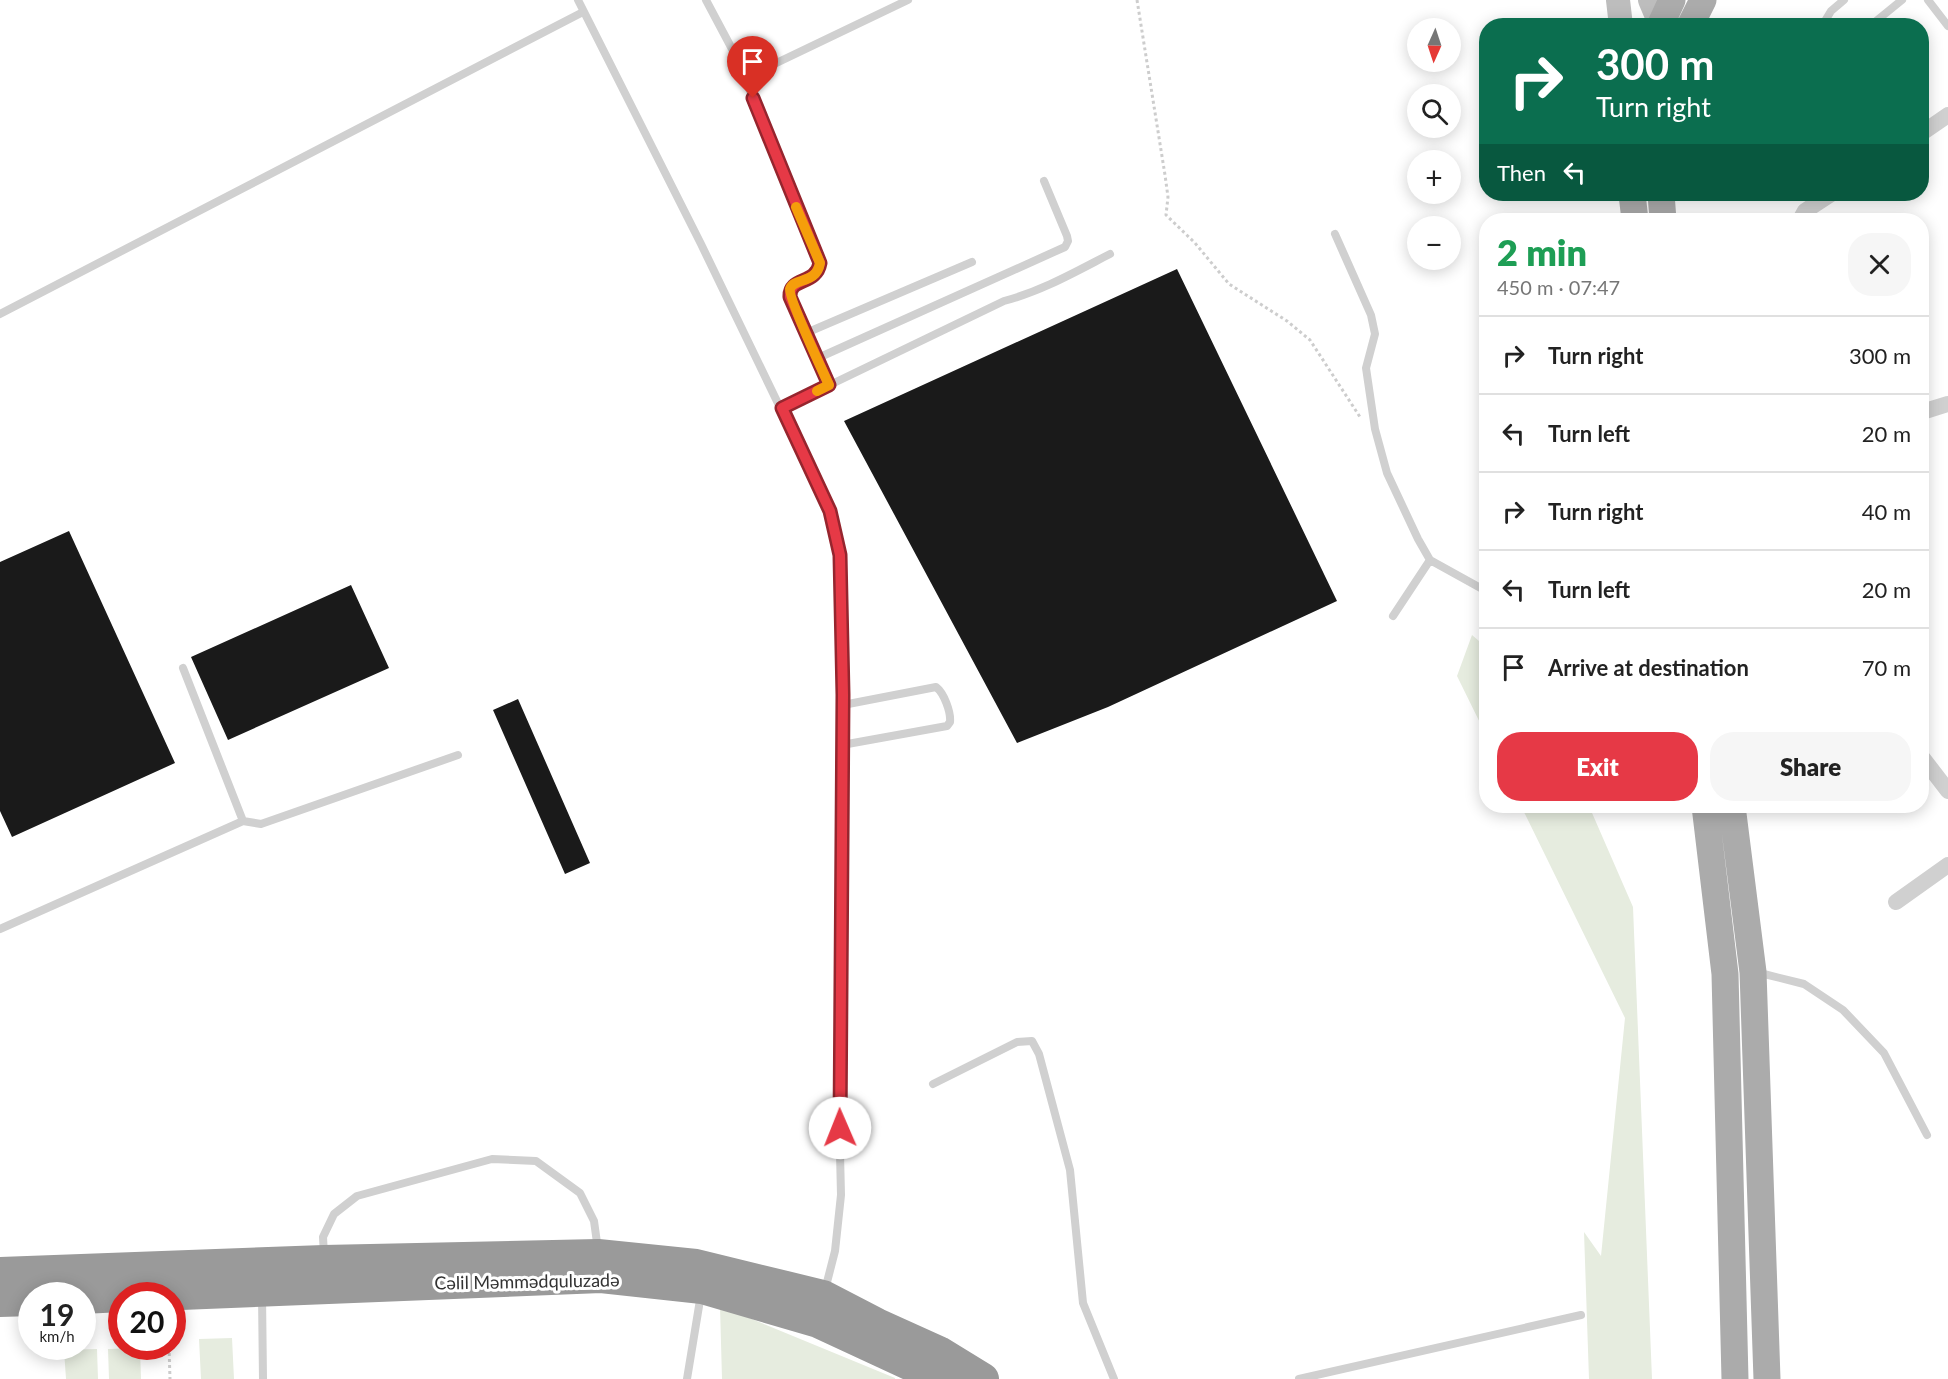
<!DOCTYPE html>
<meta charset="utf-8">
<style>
body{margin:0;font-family:Lato,sans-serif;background:#f6f6f6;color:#222;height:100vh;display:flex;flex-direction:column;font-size:22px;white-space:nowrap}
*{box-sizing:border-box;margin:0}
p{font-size:20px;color:#767676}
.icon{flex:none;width:33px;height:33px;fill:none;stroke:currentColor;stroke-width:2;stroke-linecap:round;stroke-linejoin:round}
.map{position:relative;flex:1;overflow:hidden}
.drawer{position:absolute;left:1479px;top:213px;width:450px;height:600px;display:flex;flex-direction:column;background:#fff;border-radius:24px;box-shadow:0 3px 15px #0003}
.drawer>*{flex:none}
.guide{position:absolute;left:1479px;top:18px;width:450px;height:183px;border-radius:24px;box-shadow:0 3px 15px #0003;background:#0b6e4f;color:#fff;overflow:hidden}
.needle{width:39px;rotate:183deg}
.controls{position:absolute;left:1407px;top:18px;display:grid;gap:12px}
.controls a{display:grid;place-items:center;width:54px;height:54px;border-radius:50%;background:#fff;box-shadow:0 3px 15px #0003;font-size:30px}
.speed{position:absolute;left:18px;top:1282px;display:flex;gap:12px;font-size:30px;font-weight:700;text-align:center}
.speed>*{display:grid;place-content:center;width:78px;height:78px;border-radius:50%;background:#fff;box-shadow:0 3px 15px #0003;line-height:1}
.speed small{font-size:15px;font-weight:400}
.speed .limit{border:9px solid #d22;background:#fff;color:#111}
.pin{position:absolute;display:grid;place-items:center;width:51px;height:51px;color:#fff;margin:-62px -26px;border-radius:50% 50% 50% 0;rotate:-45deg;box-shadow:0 0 6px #0007}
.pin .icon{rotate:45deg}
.me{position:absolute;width:66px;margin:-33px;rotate:359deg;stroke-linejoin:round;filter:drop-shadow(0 0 4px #0008)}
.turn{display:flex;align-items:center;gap:21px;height:126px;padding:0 18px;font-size:27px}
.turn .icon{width:78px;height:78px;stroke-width:2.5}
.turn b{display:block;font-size:42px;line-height:51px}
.then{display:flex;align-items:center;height:57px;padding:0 18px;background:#0003;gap:12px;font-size:22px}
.round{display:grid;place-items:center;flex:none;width:63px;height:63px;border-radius:24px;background:#f6f6f6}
.summary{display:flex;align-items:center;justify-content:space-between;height:102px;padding:0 18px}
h1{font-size:36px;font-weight:800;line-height:45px;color:#1e9e55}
.action{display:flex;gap:12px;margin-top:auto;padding:12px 18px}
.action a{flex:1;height:69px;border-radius:24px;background:#e63946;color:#fff;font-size:24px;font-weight:800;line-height:69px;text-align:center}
.action a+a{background:#f6f6f6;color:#222}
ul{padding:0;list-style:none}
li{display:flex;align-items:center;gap:18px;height:78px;padding:0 18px;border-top:2px solid #e0e0e0}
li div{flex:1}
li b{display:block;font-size:22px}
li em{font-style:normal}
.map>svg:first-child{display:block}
</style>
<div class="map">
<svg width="1948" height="1379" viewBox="0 0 1948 1379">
<rect width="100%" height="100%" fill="#fff"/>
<!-- green -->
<path fill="#e6ecdf" d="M1472,635l14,12v88l-29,-59z
M1521,806h68l44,101 19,472h-63l-5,-147 17,24 24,-238z
M720,1306l175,72v1h-173z
M232,1338l2,41h-33l-2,-40z
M140,1348l1,31h-32l-1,-30z
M97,1349l1,30h-32l-2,-29z"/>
<!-- building -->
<path fill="#1a1a1a" d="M1177,269l160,332 -229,106 -91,36 -173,-322z
M69,531l106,232 -163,74 -12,-26v-249z
M351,585l38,83 -161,72 -37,-83z
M518,699l72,164 -25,11 -72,-164z"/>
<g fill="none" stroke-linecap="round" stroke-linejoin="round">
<!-- path -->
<path stroke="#cdcdcd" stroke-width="3" stroke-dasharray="3 3" stroke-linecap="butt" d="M1137,0l28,175 3,22 -2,18 29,28 34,41 58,37 23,19 50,77
M169,1347l1,32"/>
<!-- lane -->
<path stroke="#d0d0d0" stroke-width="8" d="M578,0l123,244 129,267 10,44 3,140 -4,417 2,83 -6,56 -10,39
M706,0l34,64 28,75 52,124c-4,23 -25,14 -30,26 -4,12 22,56 28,69
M1928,0l20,26
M1822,26l9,-15 13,-11
M1870,26l32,-26
M745,78l163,-78
M1335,234l36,81 4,19 -9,34 9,61 12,44 31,66 12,21 56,31
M0,314l583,-302
M806,333l166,-71
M829,385l-11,-27 247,-111 3,-6 -1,-5 -23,-55
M782,408l222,-107c38,-10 71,-29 106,-47
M1393,616l37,-56
M183,668l60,153
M842,745l105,-19 3,-4c1,-10 -6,-29 -14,-35l-93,18
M0,929l243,-108 18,3 197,-69
M1756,972l48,12 39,26 41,43 43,82
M933,1084l84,-42 15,-1 7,13 31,116 13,133 31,76
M324,1255l-1,-18 11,-23 23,-18 135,-37 44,2 44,32 14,28 4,29
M262,1295l1,84
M687,1379l14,-85
M1299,1379l282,-64"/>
<!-- street -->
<path stroke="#d0d0d0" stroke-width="16" d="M1922,133l26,-18
M1800,220l5,-9 26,-17
M1922,412l26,-8
M1922,757l26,34
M1896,902l52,-37"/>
<!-- secondary -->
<path stroke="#bdbdbd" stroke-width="24" d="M1618,0l3,26
M1650,0l11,26"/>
<!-- primary -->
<path stroke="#ababab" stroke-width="27" d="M1660,26l12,-26
M1690,26l13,-26
M1632,194l3,26
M1661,194l2,26
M1705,806l20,168 10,405
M1732,806l21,166 14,407"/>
<!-- highway -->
<path stroke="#9a9a9a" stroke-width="32" d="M0,1273l324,-12 274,-6 98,10 127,31 54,28 62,28 44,27
M131,1296l470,-19 101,11 116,34 123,57
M82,1298l40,-2
M0,1301l32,-1"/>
</g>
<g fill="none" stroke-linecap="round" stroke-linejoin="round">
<!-- route casing -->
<g stroke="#96252e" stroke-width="15">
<path id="route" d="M753,98l67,165c-4,23 -31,13 -30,34l39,88 -47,23 48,103 10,44 3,140 -3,433"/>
</g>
<!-- route -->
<use href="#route" stroke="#e63946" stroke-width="10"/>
<!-- slow -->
<path stroke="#f59e0b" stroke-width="10" d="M796,207l24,56c-4,22 -26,14 -30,26 -2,8 33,83 39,96l-12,6"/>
</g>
<g text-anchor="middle" stroke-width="6" stroke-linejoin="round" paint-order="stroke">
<!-- street labels -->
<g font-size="18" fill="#333" stroke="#fff">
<text transform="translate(527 1282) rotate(-1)" y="6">Cəlil Məmmədquluzadə</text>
</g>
</g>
</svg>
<div class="controls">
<a><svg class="needle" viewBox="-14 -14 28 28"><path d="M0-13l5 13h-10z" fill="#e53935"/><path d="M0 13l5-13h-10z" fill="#767676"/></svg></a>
<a><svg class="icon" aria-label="search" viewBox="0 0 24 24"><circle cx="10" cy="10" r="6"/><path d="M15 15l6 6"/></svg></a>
<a>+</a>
<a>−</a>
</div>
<div class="speed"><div>19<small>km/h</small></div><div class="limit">20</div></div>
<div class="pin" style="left:753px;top:98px;background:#d93025"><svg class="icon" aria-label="arrive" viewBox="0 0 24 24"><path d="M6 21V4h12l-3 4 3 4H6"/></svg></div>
<svg class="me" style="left:840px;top:1128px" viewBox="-20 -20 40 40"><circle r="19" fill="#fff"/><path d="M0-13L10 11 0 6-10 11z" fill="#e63946"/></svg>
<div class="guide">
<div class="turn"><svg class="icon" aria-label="right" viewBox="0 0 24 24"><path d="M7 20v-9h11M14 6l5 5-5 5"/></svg><div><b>300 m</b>Turn right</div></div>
<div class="then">Then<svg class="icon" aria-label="left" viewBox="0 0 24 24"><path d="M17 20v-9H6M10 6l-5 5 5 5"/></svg></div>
</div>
<section class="drawer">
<div class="summary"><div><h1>2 min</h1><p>450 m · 07:47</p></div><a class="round"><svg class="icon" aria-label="close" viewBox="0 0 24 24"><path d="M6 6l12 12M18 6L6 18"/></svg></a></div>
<ul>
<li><svg class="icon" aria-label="right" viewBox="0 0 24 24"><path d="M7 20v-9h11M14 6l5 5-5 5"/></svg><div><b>Turn right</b></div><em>300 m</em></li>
<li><svg class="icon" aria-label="left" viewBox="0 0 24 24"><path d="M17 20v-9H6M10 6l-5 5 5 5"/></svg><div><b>Turn left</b></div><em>20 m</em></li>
<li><svg class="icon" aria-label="right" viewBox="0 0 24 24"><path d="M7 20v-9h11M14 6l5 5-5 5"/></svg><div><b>Turn right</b></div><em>40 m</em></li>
<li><svg class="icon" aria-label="left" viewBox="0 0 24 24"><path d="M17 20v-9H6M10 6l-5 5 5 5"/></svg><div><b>Turn left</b></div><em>20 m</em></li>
<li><svg class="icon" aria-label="arrive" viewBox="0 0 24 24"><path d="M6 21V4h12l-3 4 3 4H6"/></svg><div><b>Arrive at destination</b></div><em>70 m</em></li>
</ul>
<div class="action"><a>Exit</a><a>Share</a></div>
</section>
</div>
